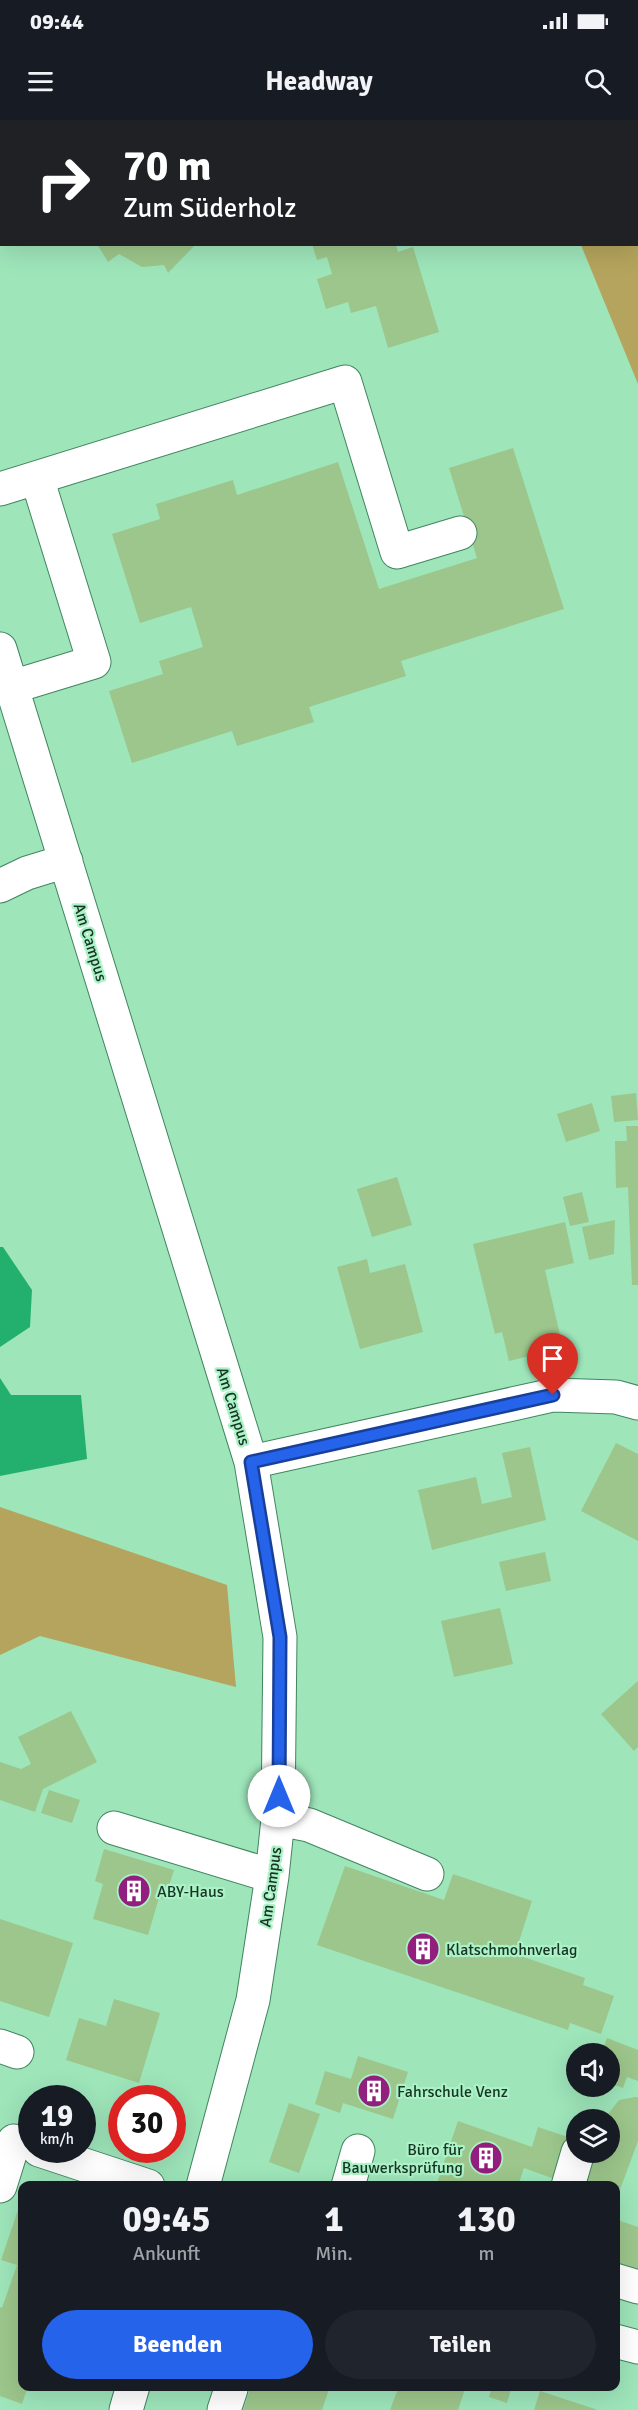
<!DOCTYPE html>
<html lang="de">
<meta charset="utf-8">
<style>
body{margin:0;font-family:Signika,sans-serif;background:#20242c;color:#f1f3f6;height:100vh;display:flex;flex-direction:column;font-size:22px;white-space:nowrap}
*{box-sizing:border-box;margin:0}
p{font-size:20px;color:#9ea1a6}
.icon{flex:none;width:33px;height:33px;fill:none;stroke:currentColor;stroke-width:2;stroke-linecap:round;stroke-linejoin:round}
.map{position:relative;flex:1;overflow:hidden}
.sheet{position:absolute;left:18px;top:2061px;width:602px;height:210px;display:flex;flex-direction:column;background:#171b24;border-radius:12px;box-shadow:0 6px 24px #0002}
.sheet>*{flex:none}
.top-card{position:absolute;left:0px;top:0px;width:639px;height:126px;box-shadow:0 6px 24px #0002;background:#202124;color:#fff;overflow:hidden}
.controls{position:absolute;left:566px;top:1923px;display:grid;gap:12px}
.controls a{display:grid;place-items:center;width:54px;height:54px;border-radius:50%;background:#171b24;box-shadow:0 6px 24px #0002;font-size:30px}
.speed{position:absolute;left:18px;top:1965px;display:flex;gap:12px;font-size:30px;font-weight:700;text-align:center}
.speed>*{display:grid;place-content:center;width:78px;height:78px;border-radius:50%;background:#171b24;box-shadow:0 6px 24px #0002;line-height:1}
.speed small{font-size:15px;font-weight:400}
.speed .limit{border:9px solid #d22;background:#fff;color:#111}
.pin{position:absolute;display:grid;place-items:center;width:51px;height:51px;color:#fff;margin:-62px -26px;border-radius:50% 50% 50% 0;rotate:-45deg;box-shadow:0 0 6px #0007}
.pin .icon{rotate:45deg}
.me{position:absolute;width:66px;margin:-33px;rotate:0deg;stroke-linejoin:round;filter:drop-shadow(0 0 4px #0008)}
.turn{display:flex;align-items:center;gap:21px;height:126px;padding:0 24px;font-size:27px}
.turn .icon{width:78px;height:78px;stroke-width:2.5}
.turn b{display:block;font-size:42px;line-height:51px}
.eta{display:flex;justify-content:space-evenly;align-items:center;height:102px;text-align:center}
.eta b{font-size:36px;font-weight:700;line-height:42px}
.button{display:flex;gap:12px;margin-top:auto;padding:12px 24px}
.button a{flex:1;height:69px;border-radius:36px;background:#2563eb;color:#fff;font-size:24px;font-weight:700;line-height:69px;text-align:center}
.button a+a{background:#20242c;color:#f1f3f6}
.status{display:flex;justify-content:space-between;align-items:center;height:42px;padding:0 30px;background:#171b24;direction:ltr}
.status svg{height:16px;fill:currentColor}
header{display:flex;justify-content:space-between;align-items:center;height:78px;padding:0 24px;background:#171b24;font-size:27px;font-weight:700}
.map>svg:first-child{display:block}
</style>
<div class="status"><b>09:44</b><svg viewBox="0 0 49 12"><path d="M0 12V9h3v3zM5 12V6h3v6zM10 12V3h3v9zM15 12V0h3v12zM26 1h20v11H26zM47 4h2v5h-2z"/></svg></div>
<header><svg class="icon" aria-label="menu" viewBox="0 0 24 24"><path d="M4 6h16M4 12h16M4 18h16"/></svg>Headway<svg class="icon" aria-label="search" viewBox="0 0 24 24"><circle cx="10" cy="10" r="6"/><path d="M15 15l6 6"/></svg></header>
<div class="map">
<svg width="638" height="2290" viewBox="0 0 638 2290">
<rect width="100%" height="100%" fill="#9ee5ba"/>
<!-- green -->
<path fill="#b4a45d" d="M530,0h108v264l-57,-139 57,-1v-122z
M0,1387l227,78 9,102 -196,-51 -40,19z"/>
<!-- water -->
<path fill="#23b06f" d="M0,1127h3l29,43 -2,37 -30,20z
M0,1258l11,17h70l6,64 -87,17z"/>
<!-- building -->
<path fill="#9cc68b" d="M97,124h99l-28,29 -4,-8 -22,2 -23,-13 -11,8z
M312,124h84l2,8 15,-5 26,85 -51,16 -12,-42 -25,7 -3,-11 -22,7 -9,-30 15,-5 -5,-17 -10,3z
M513,328l51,161 -163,52 5,15 -97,31 5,15 -77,24 -5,-15 -100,32 -23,-72 54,-17 -4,-13 44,-14 -12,-40 -51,16 -28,-89 48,-15 -4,-15 77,-24 4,15 101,-33 41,127 98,-31 -28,-90z
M636,973l2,27 -24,2 -3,-26z
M592,983l8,28 -34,11 -9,-28z
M626,1006h12v159h-6l-4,-98 -12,1 -1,-47h12z
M397,1057l15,48 -40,12 -15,-48z
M582,1072l7,30 -19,4 -7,-29z
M615,1100l-1,34 -25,6 -7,-33z
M565,1102l9,41 -29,7 18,78 -54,13 -7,-29 -7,2 -22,-90z
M367,1139l3,14 35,-9 18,68 -63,17 -23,-82z
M616,1323l22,11v87l-57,-30z
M530,1327l16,73 -114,30 -14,-60 58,-13 6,27 30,-7 -10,-44z
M545,1432l6,29 -45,10 -7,-29z
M500,1488l13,56 -59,13 -13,-56z
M638,1561v66l-4,4 -33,-37z
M71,1591l26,51 -54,27 -8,23 -35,-12v-38l21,7 10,-5 -13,-27z
M49,1670l31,10 -8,23 -31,-10z
M104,1729l70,21 -9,29 -6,-1 -11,37 -55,-16 10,-35 -8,-3z
M345,1746l99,34 9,-26 79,27 -17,53 70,24 -2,7 31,11 -13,38 -31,-11 -2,7 -251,-85z
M0,1799l73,24 -24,74 -49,-16z
M114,1879l46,14 -21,70 -73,-23 13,-42 27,8z
M607,1918l31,12v31l-11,-4 -4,11 -14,-5v-29h-8z
M358,1936l50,16 -15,47 -50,-16 -3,10 -25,-9 10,-33 26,8z
M635,1977h3v44l-23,62v-17h-32l11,-34h15v-32l-4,-2 14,-18z
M289,1983l31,11 -21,59 -30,-11z
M458,2001l74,26 6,-20 33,11 -14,42 -33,-12 -6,18h-82z
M18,2090l4,2v174h6l-6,18 -22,-8v-89l2,1 15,-43 -16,-5z
M615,2099l23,8v43l-23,-8z
M251,2266h79l-8,24h-79z
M399,2266h67l-8,24h-68z
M492,2266h20l-5,17 -18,-6z
M540,2271l58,19h-64z"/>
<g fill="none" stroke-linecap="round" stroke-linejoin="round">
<!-- minor casing -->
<g stroke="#40855f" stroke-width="35">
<path id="minor" d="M0,369l345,-107 52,170 63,-19
M0,529l251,813 29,175 -2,182 -6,57 -19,124 -50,186
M12,567l82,-25 -57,-184
M0,766l27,-13 39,-12
M251,1342l302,-67 63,2 22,6
M278,1699l31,6 118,49
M114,1708l158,48
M0,1926l17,6
M39,2030l109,36
M0,2066l14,-45
M348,2066l10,-35
M568,2066l10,-34
M615,2160l23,7
M615,2221l23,6
M126,2290l7,-24
M224,2290l7,-21"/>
</g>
<!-- minor -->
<use href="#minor" stroke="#fff" stroke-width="33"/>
</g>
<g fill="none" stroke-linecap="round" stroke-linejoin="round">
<!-- route casing -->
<g stroke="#184099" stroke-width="15">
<path id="route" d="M279,1676l1,-159 -29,-175 302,-67"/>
</g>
<!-- route -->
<use href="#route" stroke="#2563eb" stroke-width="10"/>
</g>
<!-- icons -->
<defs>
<g id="building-disc" transform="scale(1.725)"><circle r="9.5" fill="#921e7d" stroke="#abf2c6"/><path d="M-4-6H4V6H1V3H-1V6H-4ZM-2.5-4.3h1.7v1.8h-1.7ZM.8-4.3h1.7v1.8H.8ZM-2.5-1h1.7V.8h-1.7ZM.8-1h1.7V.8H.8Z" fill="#fff"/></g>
</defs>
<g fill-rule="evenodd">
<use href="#building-disc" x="134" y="1771"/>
<use href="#building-disc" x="423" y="1829"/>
<use href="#building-disc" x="374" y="1971"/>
<use href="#building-disc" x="486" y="2038"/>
</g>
<g text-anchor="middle" stroke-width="4.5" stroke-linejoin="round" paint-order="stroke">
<!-- street labels -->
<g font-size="16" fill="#173424" stroke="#abf2c6">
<text transform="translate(91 822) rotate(73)" y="6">Am Campus</text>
<text transform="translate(234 1286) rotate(73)" y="6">Am Campus</text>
<text transform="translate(270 1767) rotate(-82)" y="6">Am Campus</text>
</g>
<!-- poi labels -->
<g font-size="16" fill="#173424" stroke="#abf2c6" text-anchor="start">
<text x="157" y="1777">ABY-Haus</text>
<text x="446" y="1835">Klatschmohnverlag</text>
<text x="397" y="1977">Fahrschule Venz</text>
<text x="463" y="2035" text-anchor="end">Büro für<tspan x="463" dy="18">Bauwerksprüfung</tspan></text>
</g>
</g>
</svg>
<div class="controls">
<a><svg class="icon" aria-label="sound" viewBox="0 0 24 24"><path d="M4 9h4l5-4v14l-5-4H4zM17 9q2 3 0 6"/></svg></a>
<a><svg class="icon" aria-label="layers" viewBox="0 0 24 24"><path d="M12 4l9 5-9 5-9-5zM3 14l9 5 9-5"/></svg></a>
</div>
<div class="speed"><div>19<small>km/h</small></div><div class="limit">30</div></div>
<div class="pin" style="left:553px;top:1275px;background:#d93025"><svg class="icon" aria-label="arrive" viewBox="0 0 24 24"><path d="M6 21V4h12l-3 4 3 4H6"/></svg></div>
<svg class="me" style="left:279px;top:1676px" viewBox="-20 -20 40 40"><circle r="19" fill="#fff"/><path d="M0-13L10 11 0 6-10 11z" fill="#2563eb"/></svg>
<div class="top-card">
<div class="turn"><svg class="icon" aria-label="right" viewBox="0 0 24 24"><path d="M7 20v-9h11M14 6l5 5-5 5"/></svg><div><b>70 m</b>Zum Süderholz</div></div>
</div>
<section class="sheet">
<div class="eta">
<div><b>09:45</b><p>Ankunft</p></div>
<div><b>1</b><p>Min.</p></div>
<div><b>130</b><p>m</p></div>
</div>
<div class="button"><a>Beenden</a><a>Teilen</a></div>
</section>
</div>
